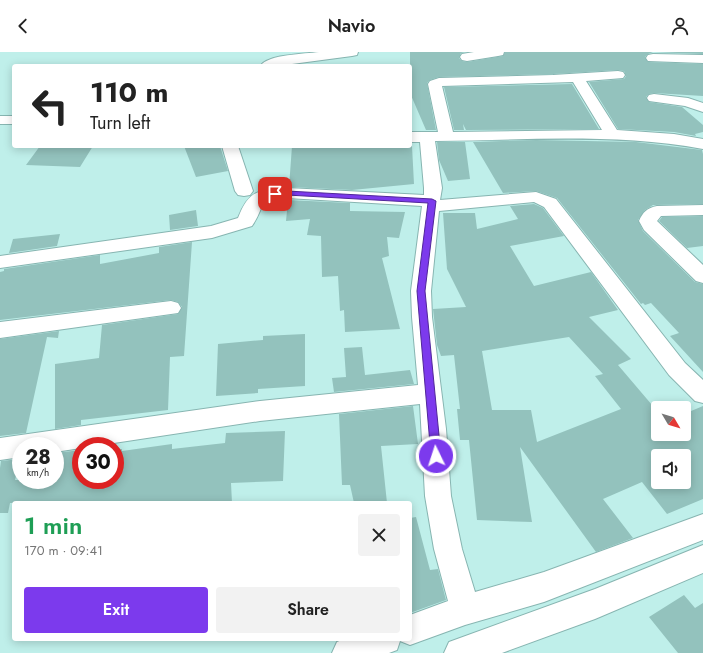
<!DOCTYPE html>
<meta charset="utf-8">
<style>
body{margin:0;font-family:Jost,sans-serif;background:#f2f2f2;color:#222;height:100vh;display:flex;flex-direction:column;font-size:15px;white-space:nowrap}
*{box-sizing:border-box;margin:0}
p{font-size:13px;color:#767676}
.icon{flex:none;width:22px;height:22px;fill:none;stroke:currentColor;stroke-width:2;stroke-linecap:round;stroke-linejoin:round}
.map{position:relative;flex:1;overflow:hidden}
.side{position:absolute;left:12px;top:449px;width:400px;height:140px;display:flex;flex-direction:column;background:#fff;border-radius:4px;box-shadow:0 2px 10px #0003}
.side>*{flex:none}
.hud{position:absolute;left:12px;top:12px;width:400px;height:84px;border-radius:4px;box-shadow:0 2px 10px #0003;background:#fff;color:#222;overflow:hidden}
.needle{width:26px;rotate:128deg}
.controls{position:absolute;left:651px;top:349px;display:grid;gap:8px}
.controls a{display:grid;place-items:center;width:40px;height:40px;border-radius:4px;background:#fff;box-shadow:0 2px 10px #0003;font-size:20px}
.speed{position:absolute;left:12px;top:385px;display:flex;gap:8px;font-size:20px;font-weight:700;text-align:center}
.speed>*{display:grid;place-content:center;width:52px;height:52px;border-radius:50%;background:#fff;box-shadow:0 2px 10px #0003;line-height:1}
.speed small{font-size:10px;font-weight:400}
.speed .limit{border:6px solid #d22;background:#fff;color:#111}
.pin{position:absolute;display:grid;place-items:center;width:34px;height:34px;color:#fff;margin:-17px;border-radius:8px;box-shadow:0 2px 6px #0006}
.me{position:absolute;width:44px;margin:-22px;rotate:356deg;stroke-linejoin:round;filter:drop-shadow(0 0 3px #0008)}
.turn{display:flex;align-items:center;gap:14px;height:84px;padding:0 12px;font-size:18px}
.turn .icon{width:52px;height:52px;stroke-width:2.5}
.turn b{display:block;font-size:28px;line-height:34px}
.round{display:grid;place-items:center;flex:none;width:42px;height:42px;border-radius:4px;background:#f2f2f2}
.summary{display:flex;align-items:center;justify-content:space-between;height:68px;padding:0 12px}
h1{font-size:24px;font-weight:600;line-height:30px;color:#1e9e55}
.cta{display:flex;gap:8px;margin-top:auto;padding:8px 12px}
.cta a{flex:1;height:46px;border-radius:4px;background:#7c3aed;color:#fff;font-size:16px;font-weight:600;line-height:46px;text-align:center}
.cta a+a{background:#f2f2f2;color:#222}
header{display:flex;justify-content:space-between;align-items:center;height:52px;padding:0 12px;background:#fff;font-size:18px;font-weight:600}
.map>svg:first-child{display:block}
</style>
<header><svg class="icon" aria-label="back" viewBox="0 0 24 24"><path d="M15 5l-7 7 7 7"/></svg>Navio<svg class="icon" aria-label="person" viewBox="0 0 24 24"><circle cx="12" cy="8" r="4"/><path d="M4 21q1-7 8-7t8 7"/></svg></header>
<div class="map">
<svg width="703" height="601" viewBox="0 0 703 601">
<rect width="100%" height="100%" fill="#bfefea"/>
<!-- building -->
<path fill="#93c2bd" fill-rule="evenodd" d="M410,0h55l-4,1 -2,5 3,3 5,1 36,-6 2,-4h198v2l-50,-2 -5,2 -3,3 3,5 55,2v32l-49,-3 -5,1 -3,3 3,5 33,5 21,18v7l-8,2 1,2 -22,-4 -56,-3 -29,-47 35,-3 2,-3 -2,-5 -6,-1 -65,4 -114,3 -9,3 -3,3 9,47h-10l-16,-37z
M572,32l27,45 -133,1 -3,-6 1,6h-10l-10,-43z
M536,88l100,2 66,8 1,4v50l-50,1 -8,5 -7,10 5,11 52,51 8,2v88l-33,-36 9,-3 -28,-30 -6,2 -2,-2 -2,1 -84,-106 -21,-7 -33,2 -30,-51z
M437,90h28l5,37 -22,2 -9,-21z
M40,94h53l-13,21 -54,-2z
M184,94h36l8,25 -32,6z
M292,94h120l2,38 -62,6 -63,-3z
M288,148l62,3v8l55,1 -6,26 -12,-1 2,19 -7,2 18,71 -55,3 -1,-22 -4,1 -2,-35 -16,1 -1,-41 -14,-1 3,-16 -24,2z
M534,152l9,4 21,28 -54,10 24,40 57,-14 27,38 -29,7 42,42 -13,6 40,47v22h26v-20l19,-8v93l-36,15 -25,-32 -39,17 30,39 -37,14 -76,-105 12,75 -55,-2 -8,-80h-9l-3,-31h3l-6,-54 -13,1 -4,-11 -4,-36 33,-2 -19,-38 -4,-56h32l2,16 41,-10 -8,-13zM569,285l34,37 -8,2 26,33 -84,33 -6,-32h-39l-10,-59zM658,404h26v26h-26z
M196,158l2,16 -28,4 -1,-15z
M703,164v30l-16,2 -28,-27 3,-4z
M60,182l-3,12 -48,7 4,-14z
M192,190l-8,114 -14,1 -2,53 -87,10v5l-26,4v-65l44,-6 3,-33 76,-11 4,-7 -4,-5 -7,-2 -171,20v-48l4,-1v-2l96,-14v9l59,-11v-6z
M59,279l-1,7 -11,-1 -21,96 -26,3v-97z
M305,282v52l-47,3v4l-42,3 2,-52 45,-4v-4z
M362,295l3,28 45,-5 4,14 -80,8 -2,-14 14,-1 -2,-29z
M413,354l5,38 -37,2 6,57h-33l-4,-18h-8l-3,-71z
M285,379l-2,50 -52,2 1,20h-222l-2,10h-8v-45l1,-7 19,-2 -5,21h40v-27l26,-3v30h34v-30l7,-1v2l50,-7v5l53,-6 1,-10z
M416,465l14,53 8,-1 8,31 -36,13v-95z
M684,543l11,13 8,-5v50h-25l-29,-36z"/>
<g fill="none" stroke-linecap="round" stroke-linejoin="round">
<!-- street casing -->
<g stroke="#87b5b1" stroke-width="2">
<path id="street" d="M319,0h39l-1,3 -5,1 -75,10h-17c9,-12 45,-12 59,-14z
M474,0h30l-1,3 -5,1 -31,5 -5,-1 -2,-3 2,-3z
M653,2l50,1v8l-55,-2 -2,-3 2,-3z
M618,19l5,1 2,3 -2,3 -37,3 31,49 57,4 29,5v10c-88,-16 -179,-9 -268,-8l7,47 -2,12 96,-8 20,7 129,164 18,17v23l-8,-2 -26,-26 -125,-168 -10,-5 -95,9 -8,80 1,26 14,112 5,67 11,53 13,43 69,-20 159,-58v26l-159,62 -79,23 -55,20 -10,-4 -3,9 -8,3h-57l5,-11 7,-3h66v-24l38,-14 -14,-52 -9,-53 -5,-92 -160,17 -166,25h-13v2l-26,4v-6h-34v11l-21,3v-22l260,-37 158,-16 -6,-68 -1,-26 11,-85 -135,-8c-32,2 -20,6 -35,28l-40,12 -212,30v-12l211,-30 27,-8c11,-28 20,-28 49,-30l137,7v-7l-4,-46h-10v-10h28l-10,-48 2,-3 9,-3 114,-3zM573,30l29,48 -149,2 -11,-46z
M654,42l34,4 15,5v9l-18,-6 -36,-5 -2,-3 2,-3z
M0,64h14v8h-14z
M222,94h16l15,45 -3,4 -6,1 -6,-1 -3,-4z
M703,153v10l-42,1 -4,5 46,44v18l-7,-2 -52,-51 -5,-9c4,-9 8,-13 18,-15z
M171,249l7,2 3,5 -3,5 -178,25v-16z
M703,493v28l-108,46 -93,34h-58l5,-11 146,-53z"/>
</g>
<!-- street -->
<use href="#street" fill="#fff" fill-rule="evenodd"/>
</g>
<!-- route -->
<path fill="#7c3aed" stroke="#51269a" d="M287,139l145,8 4,2 -11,90 16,165 -1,3 -4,1 -4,-1 -1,-3 -14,-165 11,-88 -141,-8 -12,1 -4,-2 4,-2z"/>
</svg>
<div class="controls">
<a><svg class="needle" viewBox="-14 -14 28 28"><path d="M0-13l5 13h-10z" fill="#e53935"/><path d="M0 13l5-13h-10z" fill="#767676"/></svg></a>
<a><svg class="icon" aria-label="sound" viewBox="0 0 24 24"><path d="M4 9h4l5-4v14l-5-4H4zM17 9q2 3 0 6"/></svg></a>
</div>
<div class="speed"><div>28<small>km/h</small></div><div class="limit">30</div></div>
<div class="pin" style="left:275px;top:142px;background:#d93025"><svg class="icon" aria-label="arrive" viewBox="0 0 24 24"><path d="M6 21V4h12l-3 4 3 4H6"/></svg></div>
<svg class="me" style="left:436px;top:404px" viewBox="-20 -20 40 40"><circle r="17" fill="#7c3aed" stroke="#fff" stroke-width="3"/><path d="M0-11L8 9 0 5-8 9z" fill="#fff"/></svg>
<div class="hud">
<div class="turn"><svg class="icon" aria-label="left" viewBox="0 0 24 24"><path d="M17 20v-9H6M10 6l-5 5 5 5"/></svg><div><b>110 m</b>Turn left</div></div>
</div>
<section class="side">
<div class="summary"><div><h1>1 min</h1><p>170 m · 09:41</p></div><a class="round"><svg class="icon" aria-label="close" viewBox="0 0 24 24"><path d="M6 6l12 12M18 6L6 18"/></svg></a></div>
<div class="cta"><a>Exit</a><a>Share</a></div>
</section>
</div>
